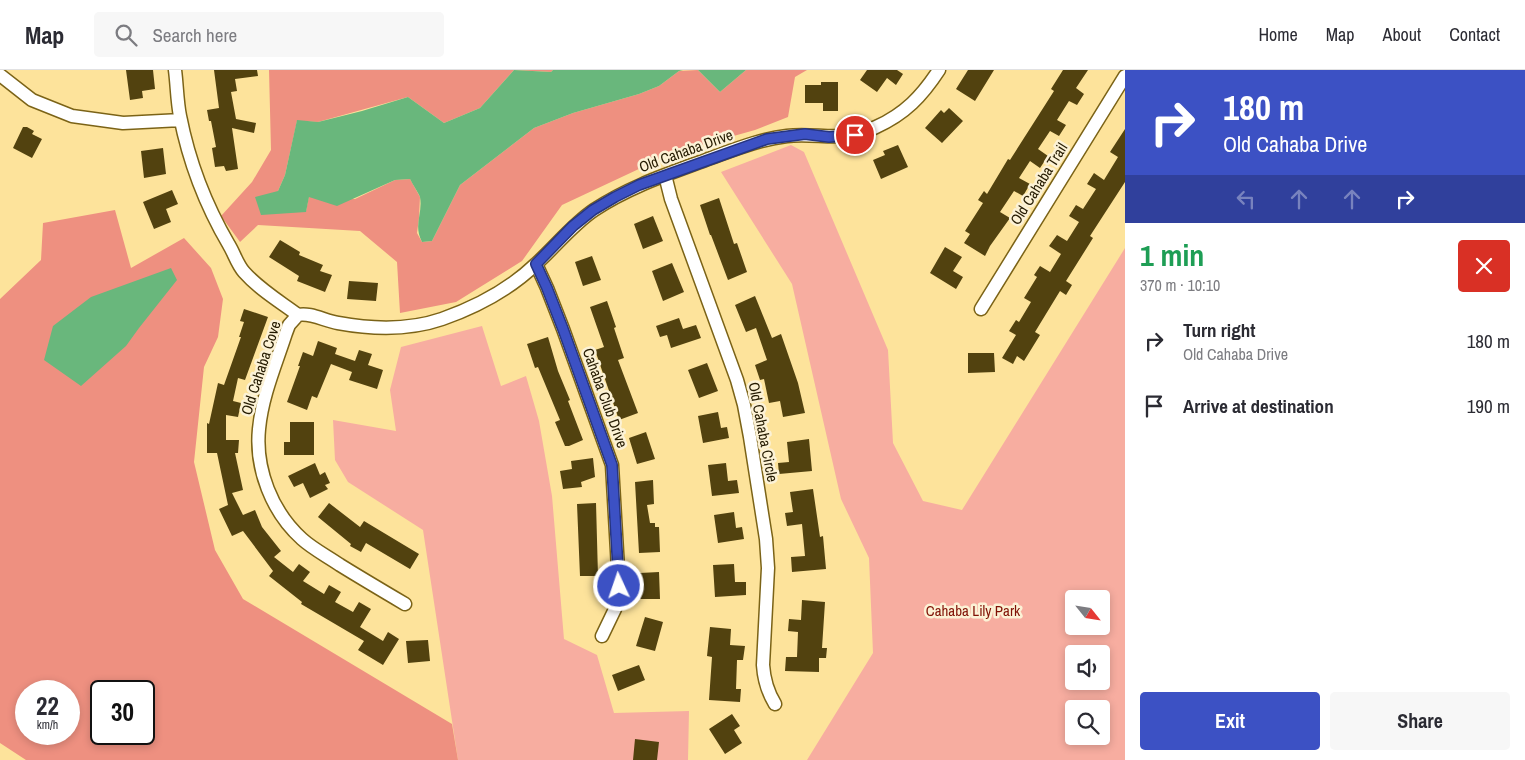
<!DOCTYPE html>
<meta charset="utf-8">
<style>
body{margin:0;font-family:"Archivo Narrow",sans-serif;background:#f7f7f7;color:#2b2b33;height:100vh;display:flex;flex-direction:column;font-size:19px;white-space:nowrap}
*{box-sizing:border-box;margin:0}
p{font-size:16px;color:#7c7c81}
.icon{flex:none;width:28px;height:28px;fill:none;stroke:currentColor;stroke-width:2;stroke-linecap:round;stroke-linejoin:round}
.map{position:relative;flex:1;overflow:hidden}
.side{display:flex;flex-direction:column;background:#fff;width:400px}
.side>*{flex:none}
.hud{background:#3c51c4;color:#fff;overflow:hidden}
.needle{width:32px;rotate:120deg}
.tools{position:absolute;left:1065px;top:520px;display:grid;gap:10px}
.tools a{display:grid;place-items:center;width:45px;height:45px;border-radius:5px;background:#fff;box-shadow:0 2px 8px #0003;font-size:25px}
.speed{position:absolute;left:15px;top:610px;display:flex;gap:10px;font-size:25px;font-weight:700;text-align:center}
.speed>*{display:grid;place-content:center;width:65px;height:65px;border-radius:50%;background:#fff;box-shadow:0 2px 8px #0003;line-height:1}
.speed small{font-size:12px;font-weight:400}
.speed .limit{border:2px solid #111;border-radius:8px;background:#fff;color:#111}
.pin{position:absolute;display:grid;place-items:center;width:42px;height:42px;color:#fff;margin:-21px;border:2px solid #fff;border-radius:50%;box-shadow:0 1px 5px #0007}
.me{position:absolute;width:55px;margin:-28px;rotate:357deg;stroke-linejoin:round;filter:drop-shadow(0 0 4px #0008)}
.turn{display:flex;align-items:center;gap:18px;height:105px;padding:0 15px;font-size:22px}
.turn .icon{width:65px;height:65px;stroke-width:2.5}
.turn b{display:block;font-size:35px;line-height:42px}
.lanes{display:flex;align-items:center;height:48px;padding:0 15px;background:#0003;justify-content:center;gap:25px;direction:ltr}
.lanes .off{opacity:.35}
.round{display:grid;place-items:center;flex:none;width:52px;height:52px;border-radius:5px;background:#f7f7f7}
.summary{display:flex;align-items:center;justify-content:space-between;height:85px;padding:0 15px}
h1{font-size:30px;font-weight:700;line-height:38px;color:#1e9e55}
.action{display:flex;gap:10px;margin-top:auto;padding:10px 15px}
.action a{flex:1;height:58px;border-radius:5px;background:#3c51c4;color:#fff;font-size:20px;font-weight:700;line-height:58px;text-align:center}
.action a+a{background:#f7f7f7;color:#2b2b33}
ul{padding:0;list-style:none}
li{display:flex;align-items:center;gap:15px;height:65px;padding:0 15px}
li div{flex:1}
li b{display:block;font-size:19px}
li em{font-style:normal}
header{display:flex;align-items:center;gap:30px;box-sizing:border-box;height:70px;padding:0 25px;background:#fff;border-bottom:1px solid #e1e1e2}
header strong{font-size:24px}
nav{display:flex;gap:28px;margin-inline-start:auto;font-size:18px}
.search{width:350px;height:45px;background:#f7f7f7;display:flex;align-items:center;gap:12px;box-sizing:border-box;padding:0 18px;border-radius:5px;color:#7c7c81;font-size:19px}
main{display:flex;flex:1;min-height:0}
.map>svg:first-child{display:block}
</style>
<header>
<strong>Map</strong>
<div class="search"><svg class="icon" aria-label="search" viewBox="0 0 24 24"><circle cx="10" cy="10" r="6"/><path d="M15 15l6 6"/></svg>Search here</div>
<nav><a>Home</a><a>Map</a><a>About</a><a>Contact</a></nav>
</header>
<main>
<div class="map">
<svg width="1125" height="690" viewBox="0 0 1125 690">
<rect width="100%" height="100%" fill="#fde39b"/>
<!-- green -->
<path fill="#f7ada0" fill-rule="evenodd" d="M791,75l13,7 84,198 5,93 30,58 39,9 163,-262v512h-318l66,-107 -4,-95 -28,-59 -49,-215 -71,-112zM1074,529h27v27h-27zM1074,584h27v27h-27zM1074,639h27v27h-27z
M482,256l19,60 25,-10 13,45 13,75 12,143 33,16 17,58 75,-2 -1,49h-230l-35,-230 -75,-48 -13,-22 -2,-40 63,11 -6,-41 11,-43z"/>
<!-- forest -->
<path fill="#ee9080" fill-rule="evenodd" d="M269,0h284l-2,2 -37,-2 -34,38 -36,15 -36,-26 -90,25 -21,-1 -12,54 -7,16 28,20 3,-15 46,3 40,-19 15,-1 10,18 -1,21 -2,15 5,9 10,-1 28,-56 74,-57 39,-15 66,-19 20,-8 20,-15 19,-1 22,22 26,-22h61l-12,7 -7,40 -33,13 -82,23 -111,52 -40,56 -66,41 -56,11 -3,-51 -37,-31 -102,-6 -18,17 -19,-26 31,-34 19,-32z
M115,140l16,58 53,-30 27,30 12,31 -5,38 -14,30 -10,95 21,88 28,49 209,125 6,36h-432l-26,-17v-444l41,-39 2,-37zM26,621h43v43h-43zM101,621h43v43h-43z"/>
<!-- water -->
<path fill="#69b77c" d="M514,0l37,2 2,-2h130l-4,1 -20,15 -20,8 -66,19 -39,15 -74,57 -28,56 -10,1c-9,-17 1,-28 -2,-45 -2,-5 -7,-12 -10,-18l-15,1 -58,26 -28,-9 -3,15 -45,3 -6,-18 23,-6 7,-16 12,-55 21,2 44,-11 46,-14 36,26 36,-15z
M698,0h48l-26,22z
M171,198l6,12 -38,48 -13,18 -45,40 -37,-26 9,-34 38,-29z"/>
<!-- building -->
<path fill="#52420f" d="M126,0h27l2,19 -13,2 1,7 -13,2z
M214,0h43l1,6 -23,3 2,12 -6,1 5,27 20,4 -2,10 -22,-5 6,41 -12,2 -2,-5 -9,1 -3,-19 4,-1 -5,-26h-2l-2,-11 12,-2z
M867,0h30l6,4 -7,11 -9,-7 -10,14 -17,-12z
M968,0h26l-19,31 -19,-12z
M1063,0h25l-12,18 8,6 -7,11 -8,-4 -12,19 9,5 -7,11 -9,-5 -12,18 10,7 -8,12 -10,-7 -11,17 11,6 -7,12 -9,-5 -14,21 10,6 -20,28 -5,10 -21,-13 6,-9 -5,-3 18,-28 -5,-3 6,-9 3,3 21,-35 2,1 44,-69 -3,-2z
M821,12h17v29h-15v-8h-18v-18h16z
M949,38l14,13 -21,22 -17,-15 16,-18 3,3z
M23,57h4l7,4 -2,3 10,5 -10,19 -19,-10z
M1125,59v53l-35,54 3,2 -27,43 6,4 -6,10 -6,-4 -25,41 5,3 -16,26 -7,-5 -4,8 -11,-6 14,-23 -7,-4 7,-11 3,2 12,-20 -7,-4 13,-21 -3,-2 6,-9 10,6 11,-18 -12,-8 8,-11 10,6 12,-19 -10,-6 7,-11 7,4 13,-20 -9,-5 7,-11 10,7 14,-23 -8,-5z
M898,75l10,22 -27,12 -8,-19 12,-5 -2,-4z
M163,78l3,26 -22,4 -3,-27z
M172,120l6,14 -12,5 5,13 -17,7 -11,-27z
M719,128l15,46 3,-1 10,29 -19,8 -17,-45h-1l-10,-30z
M653,146l10,25 -20,8 -9,-25z
M280,170l20,12 -1,3 24,10 -3,6 12,4 -7,17 -28,-11 2,-5 -30,-19z
M945,177l17,10 -9,14 10,6 -7,12 -26,-16z
M592,186l9,24 -18,6 -8,-24z
M672,193l12,29 -21,9 -11,-30z
M349,211l29,2 -2,18 -29,-2z
M755,226l17,42 9,-4 17,49 7,30 -22,4 -3,-16 -11,2 -5,-24 -4,1 -5,-15 12,-5 -11,-32 -10,4 -11,-27z
M607,231l9,26 -2,1 10,30 -6,2 20,53 -19,7 -24,-70 9,-3 -14,-40z
M244,239l24,8 -23,63 -7,-2 -5,23 8,2 -3,14 -12,-2v25h13l-1,13h-3l8,37 -11,3 11,22 12,-5 7,17 19,24 -7,6 19,15 6,-8 11,8 -7,9 21,13 5,-9 12,7 -6,10 18,10 6,-10 12,7 -11,18 23,14 5,-9 11,7 -16,26 -25,-15 6,-9 -63,-37 1,-2 -33,-26 4,-5 -30,-40 -11,5 -13,-27 9,-4 -11,-52h-10v-30l2,1 9,-41 6,2 17,-48h-2l5,-15 -4,-1z
M679,248l4,11 13,-4 5,13 -30,10 -4,-13 -7,2 -4,-11z
M548,267l10,34 12,29 -2,1 15,39 -14,6h-4l-10,-24 5,-2 -22,-53 -3,1 -8,-24z
M318,271l19,7 -2,6 20,7 4,-11 13,4 -4,11 15,5 -6,19 -28,-9 3,-8 -21,-8 -14,34 -5,-2 -5,14 -20,-8 13,-36h-2l5,-14 10,4z
M968,283h26l1,19 -27,1z
M707,293l11,28 -19,7 -11,-28z
M718,342l3,16 6,-1 2,11 -26,5 -5,-27z
M290,352h24v33h-30v-13h6z
M646,362l9,27 -18,5 -8,-26z
M809,369l3,32 -33,3 -1,-11 11,-1 -2,-20z
M593,388l2,19 -14,5 1,5 -19,2 -3,-18 12,-2 -1,-8z
M315,393l5,12 5,-3 5,11 -5,2 3,4 -18,9 -7,-15 -9,4 -6,-11z
M726,393l2,18 9,-1 2,13 -27,3 -4,-31z
M653,410l1,24 -7,1 3,18h5v4h4l1,25 -21,1 -4,-71z
M813,419l7,48 3,-1 3,33 -34,3 -1,-15 14,-1 -3,-32 -15,2 -2,-13 8,-1 -3,-20z
M329,433l31,24 4,-6 55,33 -9,15 -44,-26 -5,9 -11,-6 1,-2 -33,-27z
M596,433l2,73h-18l-3,-72z
M734,442l2,16 6,-1 2,12 -26,4 -4,-28z
M734,494l1,18h11v13l-31,2 -2,-32z
M659,502l1,27h-20v-26z
M802,530l23,2 -3,46h5l-1,10h-7v14l-34,-1 1,-14h11l1,-25 -10,-1 1,-12 12,1z
M645,547l18,5 -8,29 -19,-5z
M710,557l21,2 -1,16 15,1 -2,14h-6l-1,29h5l-1,13 -31,-2 3,-43 -5,-1z
M428,570l2,21 -22,2 -2,-22z
M639,595l6,15 -27,11 -6,-16z
M732,644l8,12 -6,4 8,13 -17,11 -16,-25z
M635,669l24,3 -2,18h-24z"/>
<g fill="none" stroke-linecap="round" stroke-linejoin="round">
<!-- minor casing -->
<g stroke="#7b6317" stroke-width="15">
<path id="minor" d="M175,0c2,15 2,31 5,46 9,46 25,88 49,129 5,8 8,19 15,27 15,17 35,29 54,43 12,-3 27,6 40,8 33,6 72,7 104,-4 34,-12 68,-30 94,-55 20,-18 36,-39 58,-54 36,-24 77,-37 117,-52 25,-9 50,-19 76,-22 22,-3 45,3 68,-1 7,-1 14,-5 21,-8 29,-13 46,-31 63,-57
M0,5l32,25 40,16 51,7 58,-3
M665,105l6,24 66,181 7,25 6,32 16,102 2,29 -5,97c1,15 4,26 12,39
M536,194l11,24 16,41 49,136 7,121 -4,23 -13,27
M981,239l144,-233
M298,245l-9,10 -3,8c-10,31 -24,63 -27,96 -4,40 13,83 43,110 11,10 25,17 38,26 21,13 43,26 65,39"/>
</g>
<!-- minor -->
<use href="#minor" stroke="#fff" stroke-width="12"/>
</g>
<g fill="none" stroke-linecap="round" stroke-linejoin="round">
<!-- route casing -->
<g stroke="#27357f" stroke-width="12">
<path id="route" d="M619,516l-7,-121 -49,-136 -16,-41 -11,-24 37,-38 20,-16 22,-13 24,-12 128,-46 38,-5 24,3 26,-2"/>
</g>
<!-- route -->
<use href="#route" stroke="#3c51c4" stroke-width="9"/>
</g>
<g text-anchor="middle" stroke-width="5" stroke-linejoin="round" paint-order="stroke">
<!-- street labels -->
<g font-size="15" fill="#241a00" stroke="#fcf2d6">
<text transform="translate(686 81) rotate(-20)" y="5">Old Cahaba Drive</text>
<text transform="translate(1039 114) rotate(-58)" y="5">Old Cahaba Trail</text>
<text transform="translate(261 298) rotate(-72)" y="5">Old Cahaba Cove</text>
<text transform="translate(605 328) rotate(70)" y="5">Cahaba Club Drive</text>
<text transform="translate(763 362) rotate(79)" y="5">Old Cahaba Circle</text>
</g>
<!-- park labels -->
<g font-size="15" fill="#801105" stroke="#fcf2d6">
<text x="973" y="546">Cahaba Lily Park</text>
</g>
</g>
</svg>
<div class="tools">
<a><svg class="needle" viewBox="-14 -14 28 28"><path d="M0-13l5 13h-10z" fill="#e53935"/><path d="M0 13l5-13h-10z" fill="#7c7c81"/></svg></a>
<a><svg class="icon" aria-label="sound" viewBox="0 0 24 24"><path d="M4 9h4l5-4v14l-5-4H4zM17 9q2 3 0 6"/></svg></a>
<a><svg class="icon" aria-label="search" viewBox="0 0 24 24"><circle cx="10" cy="10" r="6"/><path d="M15 15l6 6"/></svg></a>
</div>
<div class="speed"><div>22<small>km/h</small></div><div class="limit">30</div></div>
<div class="pin" style="left:855px;top:65px;background:#d93025"><svg class="icon" aria-label="arrive" viewBox="0 0 24 24"><path d="M6 21V4h12l-3 4 3 4H6"/></svg></div>
<svg class="me" style="left:619px;top:516px" viewBox="-20 -20 40 40"><circle r="17" fill="#3c51c4" stroke="#fff" stroke-width="3"/><path d="M0-11L8 9 0 5-8 9z" fill="#fff"/></svg>
</div>
<section class="side">
<div class="hud">
<div class="turn"><svg class="icon" aria-label="right" viewBox="0 0 24 24"><path d="M7 20v-9h11M14 6l5 5-5 5"/></svg><div><b>180 m</b>Old Cahaba Drive</div></div>
<div class="lanes"><svg class="icon off" aria-label="left" viewBox="0 0 24 24"><path d="M17 20v-9H6M10 6l-5 5 5 5"/></svg><svg class="icon off" aria-label="ahead" viewBox="0 0 24 24"><path d="M12 20V5M6 11l6-6 6 6"/></svg><svg class="icon off" aria-label="ahead" viewBox="0 0 24 24"><path d="M12 20V5M6 11l6-6 6 6"/></svg><svg class="icon" aria-label="right" viewBox="0 0 24 24"><path d="M7 20v-9h11M14 6l5 5-5 5"/></svg></div>
</div>
<div class="summary"><div><h1>1 min</h1><p>370 m · 10:10</p></div><a class="round" style="background:#d93025;color:#fff"><svg class="icon" aria-label="close" viewBox="0 0 24 24"><path d="M6 6l12 12M18 6L6 18"/></svg></a></div>
<ul>
<li><svg class="icon" aria-label="right" viewBox="0 0 24 24"><path d="M7 20v-9h11M14 6l5 5-5 5"/></svg><div><b>Turn right</b><p>Old Cahaba Drive</p></div><em>180 m</em></li>
<li><svg class="icon" aria-label="arrive" viewBox="0 0 24 24"><path d="M6 21V4h12l-3 4 3 4H6"/></svg><div><b>Arrive at destination</b></div><em>190 m</em></li>
</ul>
<div class="action"><a>Exit</a><a>Share</a></div>
</section>
</main>
